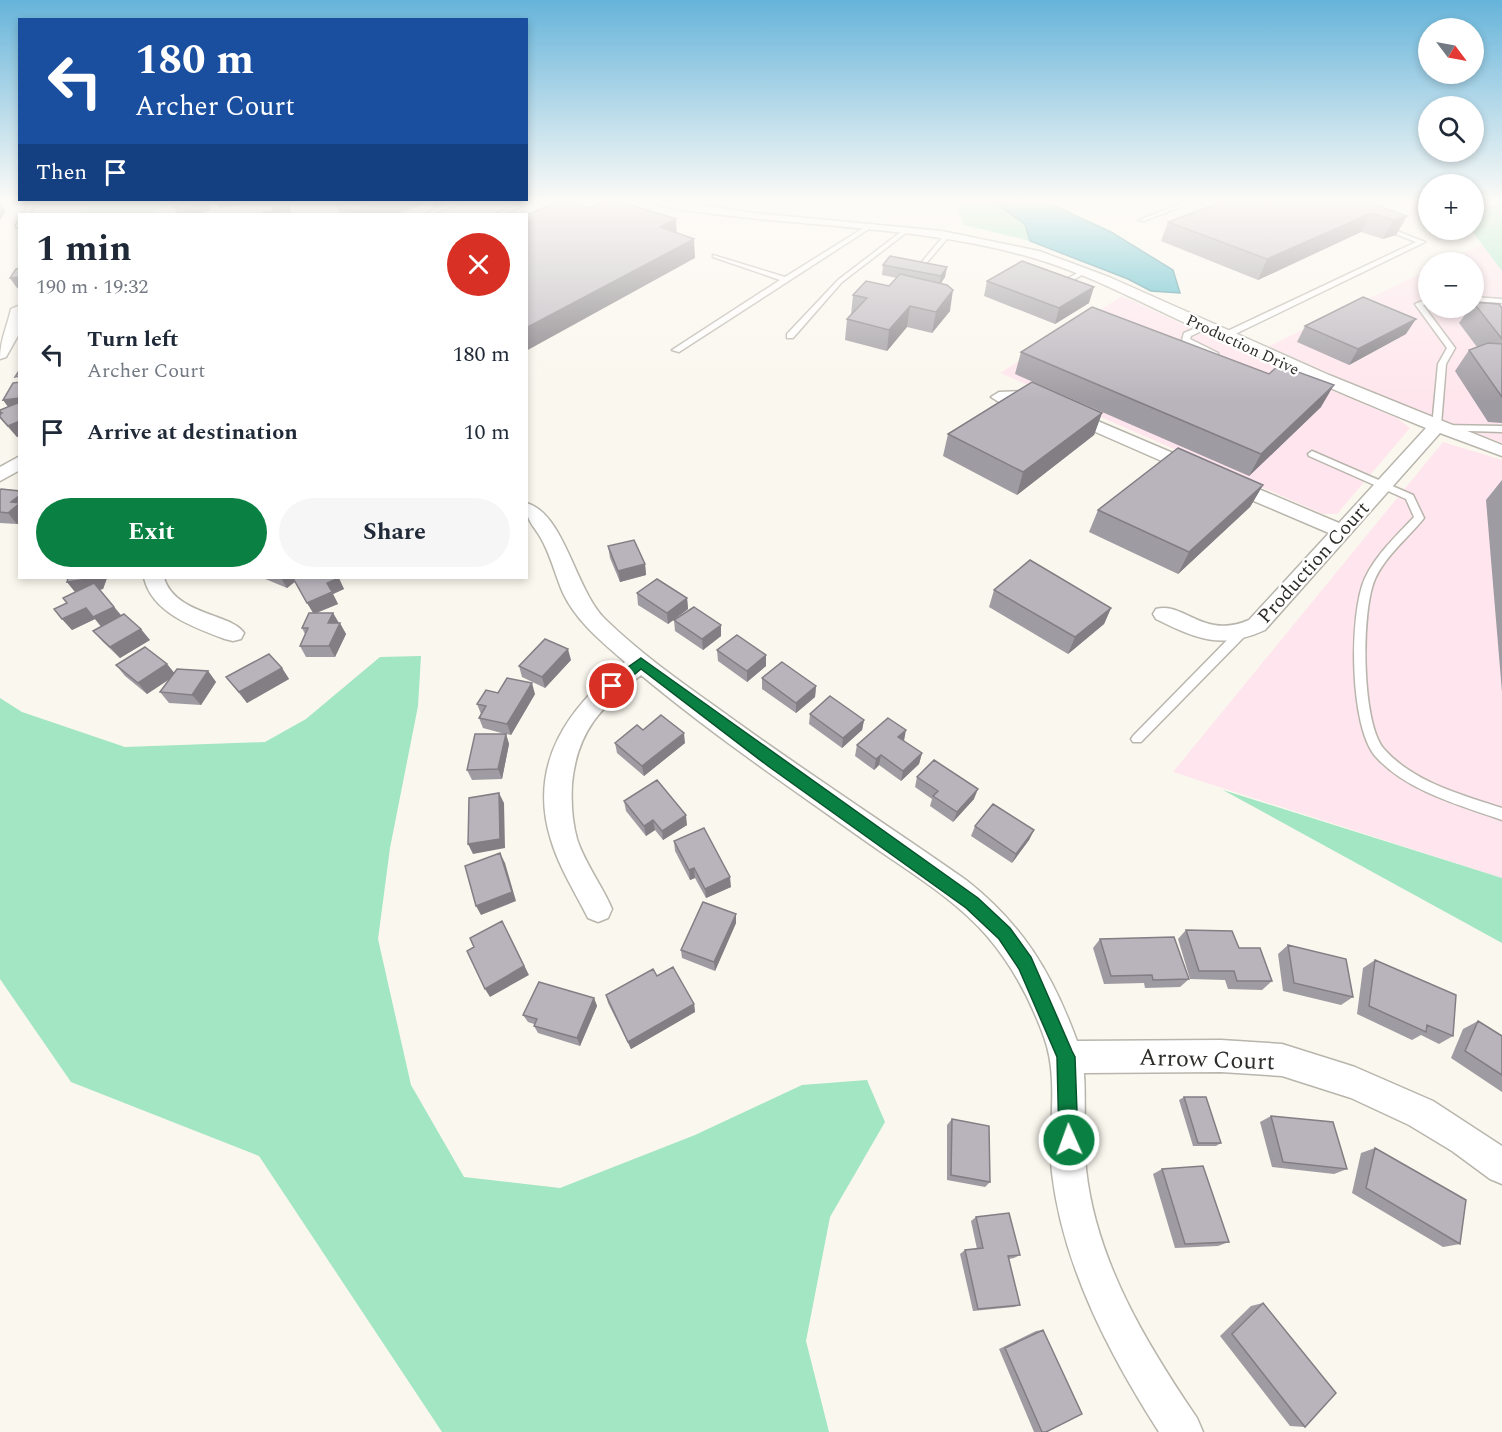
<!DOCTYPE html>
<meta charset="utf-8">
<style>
body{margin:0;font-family:Spectral,serif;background:#f6f6f7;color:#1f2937;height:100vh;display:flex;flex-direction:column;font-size:22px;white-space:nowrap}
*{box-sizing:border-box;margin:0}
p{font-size:20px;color:#747a83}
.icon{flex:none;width:33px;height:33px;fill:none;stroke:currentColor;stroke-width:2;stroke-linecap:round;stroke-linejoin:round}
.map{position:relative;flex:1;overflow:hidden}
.drawer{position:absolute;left:18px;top:213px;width:510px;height:366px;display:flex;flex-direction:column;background:#fff;border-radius:0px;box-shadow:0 3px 9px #0003}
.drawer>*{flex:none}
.hud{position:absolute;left:18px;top:18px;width:510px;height:183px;border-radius:0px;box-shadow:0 3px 9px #0003;background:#1a4fa0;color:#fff;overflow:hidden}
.needle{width:39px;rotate:122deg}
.tools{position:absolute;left:1418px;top:18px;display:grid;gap:12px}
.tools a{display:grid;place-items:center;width:66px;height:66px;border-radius:50%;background:#fff;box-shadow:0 3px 9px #0003;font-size:30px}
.pin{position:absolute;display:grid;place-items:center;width:51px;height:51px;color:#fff;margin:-26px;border:3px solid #fff;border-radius:50%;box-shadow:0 2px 6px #0007}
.me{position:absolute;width:66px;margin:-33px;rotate:358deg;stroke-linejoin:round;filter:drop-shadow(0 0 4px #0008)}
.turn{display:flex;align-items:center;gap:21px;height:126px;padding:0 18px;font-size:27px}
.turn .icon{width:78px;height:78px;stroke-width:2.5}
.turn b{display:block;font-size:42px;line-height:51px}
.then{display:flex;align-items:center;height:57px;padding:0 18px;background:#0003;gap:12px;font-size:22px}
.round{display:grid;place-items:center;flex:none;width:63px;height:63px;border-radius:32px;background:#f6f6f7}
.head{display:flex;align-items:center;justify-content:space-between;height:102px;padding:0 18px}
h1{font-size:36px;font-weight:700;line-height:45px}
.cta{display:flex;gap:12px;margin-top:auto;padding:12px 18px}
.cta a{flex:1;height:69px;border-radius:36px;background:#0b8043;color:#fff;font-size:24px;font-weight:700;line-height:69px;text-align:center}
.cta a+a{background:#f6f6f7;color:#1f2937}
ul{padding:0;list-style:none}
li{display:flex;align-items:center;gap:18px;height:78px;padding:0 18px}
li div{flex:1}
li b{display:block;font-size:22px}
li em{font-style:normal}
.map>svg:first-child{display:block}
</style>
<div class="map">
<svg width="1502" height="1432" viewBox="0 0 1502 1432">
<rect width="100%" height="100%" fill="#faf7ee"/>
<!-- industrial -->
<path fill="#ffe5ed" d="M1394,202h34v22l-10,-3 -8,-12z
M1482,244l20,27v172l-104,-38 -129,-59 159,-76v38h45v-46h-30z
M1122,296l131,61 144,61 13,10 -73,86h-14l-323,-141z
M1443,442l59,18v418l-329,-106z"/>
<!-- green -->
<path fill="#a2e6c3" d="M100,202h79l-33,12h-69z
M952,202h41l32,22 5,17 -66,-16 -7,-19z
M1502,202v69l-30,-40 4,-15 14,-10z
M421,656l-3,50 -28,142 -12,91 33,146 53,92 96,11 135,-53 107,-50 65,-5 18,42 -55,95 -24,124 23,91h-387l-183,-276 -188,-74 -71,-103v-281l22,14 103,35 140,-5 41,-23 74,-62z
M1223,790l279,88v65z"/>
<!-- water -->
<path fill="#44b4c5" stroke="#3d8c96" stroke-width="1.5" d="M993,202h53l65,30 62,38 7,23 -29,-2 -23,-12 -98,-38 -5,-17z"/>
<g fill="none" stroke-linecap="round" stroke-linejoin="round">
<!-- service casing -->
<g stroke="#b8b5ac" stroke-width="3">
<path id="service" d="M28,202h6l-4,12h-6z
M454,202h8l-30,12h-7z
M523,202h8l-28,12h-7z
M865,202h11l-3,2z
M1185,202h8l-49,19 -5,-1z
M20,222v6l-4,-1v-2z
M870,224l5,1 -196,127 -7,-2 108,-70 -67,-23v-2l72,22z
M1380,226h4l41,16 -198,96h-6v-4l195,-92 -36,-14z
M906,228l5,1 -69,53 -49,56h-6v-4l51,-54z
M946,233l5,1 -26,31h-4v-2z
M1083,270l5,1 -16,10 6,3v2h-4l-11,-5z
M1473,297l29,2v4l-29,-2z
M1428,299v4l-5,2 32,43 -9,16 -5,61 61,1v6l-66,-2 -4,-3 6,-63 9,-16 -32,-44z
M1203,325l7,2 -19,9 -1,3 28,14v4h-6l-30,-17 2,-7z
M1312,451l101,44 11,23c-16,20 -38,37 -49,61 -14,31 -14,144 9,170 29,33 78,46 118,59v12c-43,-15 -95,-29 -126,-63 -27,-30 -27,-144 -11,-179 11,-23 31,-42 49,-61l-8,-18 -97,-43 -1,-2z
M1240,630l6,4 -2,3 -103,105h-8l-2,-3 2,-3 103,-105z"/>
</g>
<!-- minor casing -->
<g stroke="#b8b5ac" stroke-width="3">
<path id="minor" d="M655,202h25l74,11 188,18 97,20 70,26 220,98 173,70v11l-62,-23 -175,197c-43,20 -69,9 -109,-11l-3,-5 3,-5c28,-8 47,31 93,11l80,-87 -108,-46 -2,-4 2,-4h14l104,44 87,-95c-79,-32 -157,-66 -234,-102 -53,-24 -105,-53 -162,-69 -120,-34 -247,-29 -369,-51z
M20,305v27l-14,25 -6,2c0,-19 7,-32 11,-50z
M1027,391l174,74 3,4 -3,4h-12l-164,-72 -26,1 -8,-5 8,-5z
M20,456v14l-20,11v-14z
M526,503c39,10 49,88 80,117 33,32 72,60 110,87 82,60 167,115 250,173 57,45 86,93 111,161l144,-1 61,4 73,23 78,34 69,45v38l-12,-5 -38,-28 -43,-26 -58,-27 -69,-22 -61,-4 -137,1c2,32 -1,64 2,96 10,92 60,174 111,249l6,14h-44c-50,-78 -96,-166 -107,-259 -5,-45 8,-92 -8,-136 -13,-36 -32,-72 -57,-101 -34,-39 -81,-66 -123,-96 -75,-53 -152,-106 -223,-165 -40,32 -64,56 -69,109 -1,18 0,37 5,55 8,25 25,46 35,70l-4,9 -10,4 -10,-4c-13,-26 -29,-51 -37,-78 -24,-77 18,-133 74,-178 -24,-21 -48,-40 -62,-69 -7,-16 -11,-33 -19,-49 -8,-18 -18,-20 -18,-41z
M144,578h20c11,37 69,36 80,55l-3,6 -8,2 -8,-2c-30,-11 -73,-26 -81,-61z"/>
</g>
<!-- service -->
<use href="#service" fill="#fff" fill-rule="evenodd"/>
<!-- minor -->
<use href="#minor" fill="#fff" fill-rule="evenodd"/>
</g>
<!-- wall -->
<path fill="#9f9ba2" d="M250,202h39l1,5 -16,4 -2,-5 -21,-1z
M343,202h106l-14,6 -11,-4 -27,10h-57l-4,-10z
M1222,202l185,14 -11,19 -13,4 -22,-7 -103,48 -97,-39 7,-19z
M174,207l37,3 -12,4h-29h7z
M883,265l64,2 -2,10 -4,6 9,28 -18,22 -25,-6 -20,24 -42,-11 2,-21 4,-4 2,-20 36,-9 8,-8 -15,-3z
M987,281l102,22 -34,21 -71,-28z
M1473,302l29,6v115l-14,-1 -33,-51 14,-21 8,-3 -18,-24 11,-15h3z
M1305,326l101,8 -57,31 -52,-23z
M1021,352l300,55 -72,69 -234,-102z
M20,369v67l-3,1 -17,-19 1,-4 -1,-2 8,-5 11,-25z
M1102,413l-8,22 -77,60 -74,-39 5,-22z
M1502,480v212l-16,-192z
M1263,485l-13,22 -72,67 -89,-42 9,-22z
M0,490l20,1v32l-3,1 -17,-1z
M608,546l37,18 1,11 -26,7 -10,-24z
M68,578h39l-4,11 -3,1 21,25 29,25 -30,18 -17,-16 -10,-11 8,-4 -6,-8 -23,11 -10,-11 5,-16 8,-11 -8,-10z
M263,578h75l6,11 -11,5 5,10 -23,9h18l13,21 -11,23h-29l-6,-11 5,-12 -3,-6 11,-15 -18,-32 -8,7z
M994,590l117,18 -7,16 -36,30 -79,-47z
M637,593l50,5 1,11 -20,15 -30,-19z
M674,620l47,5v11l-18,14 -28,-19z
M717,650l49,5v11l-19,16 -29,-21z
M571,660l-26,28 -23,-11 -3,-11z
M167,664l7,9 34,-2 8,11 -15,23 -32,-2 -9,-11 9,-13 -22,15 -22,-18 -9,-11z
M282,668l7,11 -42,24 -21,-26z
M762,678l54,8 -1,11 -19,16 -34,-24z
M498,693l37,1 -24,41 -5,-1 3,10 -7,35 -30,1 -5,-10 38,-36 -22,-6 -4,-10 2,-4 -4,-10z
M810,714l54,6 -2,10 -20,18 -33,-24z
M643,730l42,13 -41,33 -27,-23 -2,-10z
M904,741l18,12 -3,11 -18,17 -22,-16 -5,5 -19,-14 2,-11z
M917,777l57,22 -21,23 -23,-16 2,-7 -17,-12z
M624,801l63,24 -24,15 -8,-10 -9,6 -20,-25z
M975,826l59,4 -5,10 -17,23 -41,-27z
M674,841l57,46 -25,11 -11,-20 -5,2 -15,-29z
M736,923l-21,48 -33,-13 -1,-8z
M1186,930l53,18 33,33 -10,9 -34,-1 -3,-9 -35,-1 -12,-40z
M1100,939l89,40 -9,8 -35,1 -1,-5 -40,1 -11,-36z
M1288,945l65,52 -12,8 -58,-14 -5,-37z
M1375,960l78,76 -14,8 -18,-9 -9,5 -55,-26 6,-46z
M657,976l37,28 1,8 -64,37 -23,-46 -2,-8z
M594,998l3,8 -17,40 -42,-13 -4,-7v-2l-6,-2 -5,-7z
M1478,1021l24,15v56l-51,-34 12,-29z
M1184,1097l37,46 -5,3h-23l-14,-46z
M1271,1116l76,53 -13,5 -62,-7 -12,-45z
M952,1119l38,63 -5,5 -38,-7v-55z
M1375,1148l85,96 -17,3 -91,-54 9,-40z
M1162,1169l67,73 -11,4 -43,2 -22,-74z
M976,1217l44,38 -6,3 -5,1 11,46 -6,2 -41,4 -13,-57 5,-4 12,-1 -6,-28z
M1263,1303l42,124 -15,-1 -70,-90 31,-30z
M1043,1330l3,102h-12l-35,-83 37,-18z"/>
<!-- shaded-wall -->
<path fill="#827e84" d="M0,202l6,9 -6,9z
M202,202h5l4,8 -12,4h-12l-3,-5z
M216,202h26l1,2 -24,4z
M287,202h2l1,5 1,7h-16l-2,-5z
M375,202h48l1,2 -27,10h-43l-1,-3z
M434,202h15l-14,6z
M1371,213l-10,19 -103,48 9,-21z
M1407,216l-11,19 -13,4 10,-19z
M676,219l1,20 -17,-12z
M694,239l1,19 -169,93v-23z
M947,267l-2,10 -6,9 2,-10z
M20,277v11h-3l-7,-10z
M1094,287l-5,16 -34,21 4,-16z
M953,290l-3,21 -18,22 4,-21z
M910,306l-3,21 -20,24 2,-21z
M1416,319l-10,15 -57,31 9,-16z
M1334,385l-13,22 -72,69 12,-22z
M20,398v12l-9,1 -8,-11z
M1102,413l-8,22 -77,60 6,-23z
M20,421v15l-3,1 -9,-11z
M1263,485l-13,22 -72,67 11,-22z
M20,495v28l-3,1 -9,-11 3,-11z
M645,564l1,11 -26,7 -2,-11z
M94,578h13l-4,11 -27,4 -9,-11z
M281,578h19l-13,10z
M339,578l5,11 -11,5 5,10 -24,10 -7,-11 20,-20z
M687,598l1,11 -20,15 -1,-11z
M114,607l9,11 -20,10 -8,-9 -23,11 -10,-11 24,-11z
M1111,608l-7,16 -36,30 7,-17z
M333,613l6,11 -11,-1z
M340,623l6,11 -11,23 -6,-11z
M721,625v11l-18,14 -1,-11z
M141,629l9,11 -30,18 -10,-11z
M568,649l3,11 -26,28 -3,-11z
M766,655v11l-19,16v-11z
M167,664l9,11 -29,19 -9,-11z
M282,668l7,11 -42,24 -8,-11z
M208,671l8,11 -15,23 -9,-10z
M532,683l3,11 -24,41 -4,-11z
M816,686l-1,11 -19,16v-10z
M864,720l-2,10 -20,18 1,-10z
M906,730l-2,11 -6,-4z
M684,733l1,10 -41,33 -2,-10z
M506,734l3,10 -7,35 -4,-10z
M922,753l-3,11 -18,17 2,-10z
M881,755l-2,10 -5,5 2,-11z
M978,789l-4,10 -21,23 4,-10z
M499,793l5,10 1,45 -32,6 -5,-10z
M686,815l1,10 -24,15 -1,-9z
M653,820l2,10 -9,6 -2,-10z
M1034,830l-5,10 -17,23 4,-9z
M500,853l5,10 11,38 -35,14 -5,-9z
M694,868l1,10 -5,2 -1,-10z
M730,877l1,10 -25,11 -1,-9z
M736,914v9l-21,48 -1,-9z
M502,921l27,54 -39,22 -5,-8z
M594,998l3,8 -17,40 -3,-8z
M694,1004l1,8 -64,37 -3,-7z"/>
<!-- building -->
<path fill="#b9b4bc" stroke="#827e84" stroke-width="1.5" d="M184,202h18l-18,7 -10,-2z
M271,202h16v5l-14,2z
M343,202h32l-22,9 -17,-7z
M557,202h13l19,6 14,-6h18l55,17 -16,8 34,12 -168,89v-113z
M1222,202h145l40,14 -14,4 -22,-7 -104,46 -99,-37z
M289,210l-1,3 -25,1 1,-2z
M185,213v1h-15z
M890,256l57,11 -6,9 -58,-11z
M1022,261l72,26 -35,21 -72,-27z
M20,268v9l-10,1 6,-9z
M900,274l47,11 6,5 -17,22 -26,-6 -21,24 -42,-11 20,-21 -14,-3 13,-14 23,5z
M1363,297l53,22 -58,30 -53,-23z
M1473,302l26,2 3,4v31z
M1092,307l177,67 10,-9 55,20 -73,69 -240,-102z
M1488,343l14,1v53l-33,-47z
M20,369v7l-5,1z
M20,382v16l-17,2 10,-17z
M1032,382l70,31 -79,59 -75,-38z
M20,402v19l-12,5 -8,-9v-3l2,-1 -2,-1v-2z
M1178,448l85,37 -74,67 -91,-42z
M1,489l19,2v4l-9,7 9,1 -12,10 -8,-1v-22z
M634,540l11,24 -27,7 -10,-25z
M1030,560l81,48 -36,29 -81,-47z
M68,578h26l-27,4z
M293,578h46l-12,5 5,9 -25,11z
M657,579l30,19 -20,15 -30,-20z
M94,583l20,24 -21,10 -7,-9 -24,11 -8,-10 13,-6 -4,-5z
M694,607l27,18 -19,14 -28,-19z
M309,613h24l-5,10h12l-11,23h-29l8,-18h-6z
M124,614l17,15 -31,18 -17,-16z
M737,635l29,20 -19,16 -30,-21z
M545,639l23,10 -26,28 -23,-11z
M145,647l22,17 -29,19 -22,-18z
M269,654l13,14 -43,24 -13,-15z
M782,662l34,24 -20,17 -34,-25z
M177,669l31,2 -16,24 -32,-3z
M507,678l25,5 -25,41 -28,-6 7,-12 -9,-2 9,-14 12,3z
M830,696l34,24 -21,18 -33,-24z
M661,715l23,18 -42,33 -27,-23 22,-18 6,5z
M888,718l18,12 -8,7 24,16 -19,18 -22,-16 -5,4 -19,-14z
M475,734h31l-8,35 -31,1z
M934,760l44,29 -21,23 -24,-16 5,-5 -21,-14z
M657,780l29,35 -24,16 -9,-11 -9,6 -20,-25z
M499,793l1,46 -32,5 1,-46z
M993,804l41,26 -18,24 -41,-28z
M704,828l26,49 -25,12 -11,-21 -5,2 -15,-29z
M500,853l12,39 -36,14 -11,-40z
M703,902l33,12 -22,48 -33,-12z
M502,921l22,45 -39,23 -18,-38 7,-4 -4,-9z
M1186,930l46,1 7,17h21l12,33h-35l-3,-10h-35z
M1174,937l15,42 -36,1 -1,-5 -41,1 -11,-37z
M1288,945l58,14 7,38 -59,-14z
M1375,960l81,35 -3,41 -26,-11 -1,7 -57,-26z
M673,967l21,37 -66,38 -22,-47 47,-26 4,7z
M539,982l55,16 -17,40 -43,-12 3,-7 -14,-4z
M1478,1021l24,15v39l-37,-24z
M1184,1097h22l15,46h-23z
M1271,1116l62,6 14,47 -64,-7z
M952,1119l37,7 1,56 -39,-7z
M1375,1148l91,52 -6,44 -94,-56z
M1203,1166l26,76 -44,2 -23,-75z
M1009,1213l11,42 -12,1 12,49 -42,4 -13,-59 18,-2 -7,-31z
M1263,1303l73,90 -31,34 -73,-93z
M1043,1330l39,84 -36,18h-4l-37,-84z"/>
<!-- sky -->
<linearGradient id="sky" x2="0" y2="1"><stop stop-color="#66b4da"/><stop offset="0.5" stop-color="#fdfbf7"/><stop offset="1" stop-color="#fdfbf7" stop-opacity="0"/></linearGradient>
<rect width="1502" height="402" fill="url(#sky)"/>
<!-- route -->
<path fill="#0b8043" stroke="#07532c" stroke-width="1.5" d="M641,658l337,240 32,30 21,29 41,94 3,6 3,83 -3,7 -6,3 -7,-3 -3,-7 -2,-83 -38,-88 -20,-30 -33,-31 -198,-142 -127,-97 -24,20h-10v-7z"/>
<g text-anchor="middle" stroke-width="4.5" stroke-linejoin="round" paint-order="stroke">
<!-- far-street labels -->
<g font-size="16" fill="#2e2d2a" stroke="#fff">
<text transform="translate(1243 344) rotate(25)" y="6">Production Drive</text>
</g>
<!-- street labels -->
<g font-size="20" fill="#2e2d2a" stroke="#fff">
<text transform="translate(1313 562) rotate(-48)" y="7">Production Court</text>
</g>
<!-- near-street labels -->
<g font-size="24" fill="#2e2d2a" stroke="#fff">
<text transform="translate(1207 1059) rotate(2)" y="8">Arrow Court</text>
</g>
</g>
</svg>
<div class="tools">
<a><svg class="needle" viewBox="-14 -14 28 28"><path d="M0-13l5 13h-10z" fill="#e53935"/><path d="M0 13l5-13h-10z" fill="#747a83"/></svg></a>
<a><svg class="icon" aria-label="search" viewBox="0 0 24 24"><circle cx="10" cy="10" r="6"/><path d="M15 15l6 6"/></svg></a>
<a>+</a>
<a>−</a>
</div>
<div class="pin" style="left:612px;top:686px;background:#d93025"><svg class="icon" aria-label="arrive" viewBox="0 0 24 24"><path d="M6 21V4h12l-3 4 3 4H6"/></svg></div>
<svg class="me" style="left:1069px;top:1140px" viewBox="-20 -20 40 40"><circle r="17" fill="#0b8043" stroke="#fff" stroke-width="3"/><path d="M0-11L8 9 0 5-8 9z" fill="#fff"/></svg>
<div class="hud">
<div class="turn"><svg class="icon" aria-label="left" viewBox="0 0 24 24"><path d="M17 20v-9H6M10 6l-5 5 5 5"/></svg><div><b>180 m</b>Archer Court</div></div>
<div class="then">Then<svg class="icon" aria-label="arrive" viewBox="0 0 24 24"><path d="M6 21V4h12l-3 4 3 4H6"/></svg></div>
</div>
<section class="drawer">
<div class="head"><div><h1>1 min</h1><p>190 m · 19:32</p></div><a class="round" style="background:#d93025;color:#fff"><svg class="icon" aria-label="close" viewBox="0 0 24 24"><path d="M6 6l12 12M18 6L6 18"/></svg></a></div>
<ul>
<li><svg class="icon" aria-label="left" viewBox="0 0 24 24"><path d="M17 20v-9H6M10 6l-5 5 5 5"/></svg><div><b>Turn left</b><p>Archer Court</p></div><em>180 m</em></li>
<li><svg class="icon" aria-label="arrive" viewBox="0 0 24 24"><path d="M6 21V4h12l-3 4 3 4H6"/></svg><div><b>Arrive at destination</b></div><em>10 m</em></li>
</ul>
<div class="cta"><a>Exit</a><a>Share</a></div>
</section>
</div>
